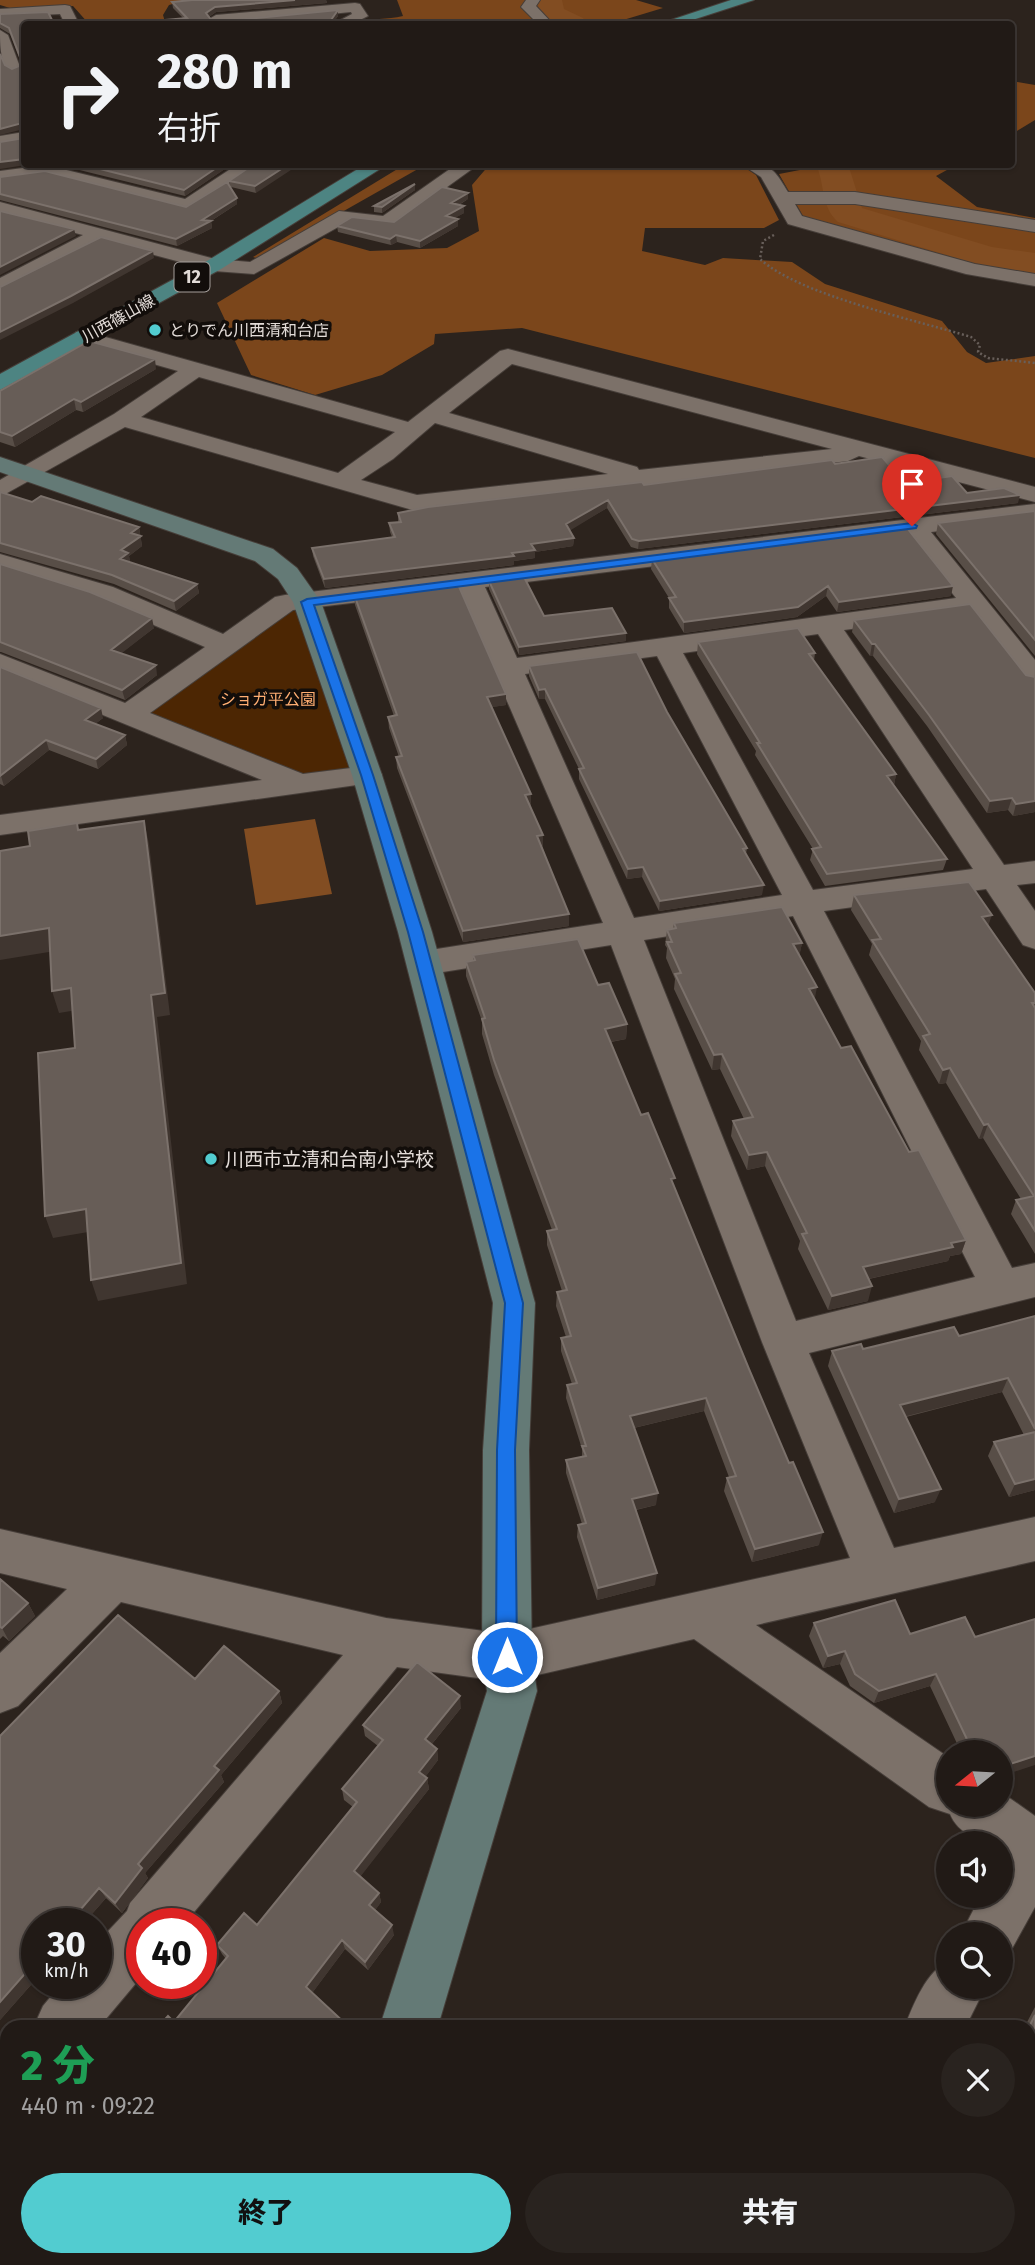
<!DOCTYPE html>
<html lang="ja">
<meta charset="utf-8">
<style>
body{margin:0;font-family:"Fira Sans","Noto Sans JP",sans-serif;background:#29231f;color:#f1f3f6;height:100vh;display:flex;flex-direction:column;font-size:26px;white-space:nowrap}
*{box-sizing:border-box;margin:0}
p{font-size:23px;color:#a2a1a1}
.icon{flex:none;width:38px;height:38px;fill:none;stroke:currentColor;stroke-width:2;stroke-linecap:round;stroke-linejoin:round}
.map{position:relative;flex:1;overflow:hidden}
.drawer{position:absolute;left:0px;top:2020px;width:1036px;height:247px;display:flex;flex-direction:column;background:#211a16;border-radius:21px 21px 0 0;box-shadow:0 2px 5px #0004,0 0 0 2px #3e3835}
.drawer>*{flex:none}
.hud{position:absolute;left:21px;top:21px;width:994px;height:147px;border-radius:7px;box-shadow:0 2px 5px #0004,0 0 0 2px #3e3835;background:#211a16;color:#f1f3f6;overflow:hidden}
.needle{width:46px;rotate:252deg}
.controls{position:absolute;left:936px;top:1740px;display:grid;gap:14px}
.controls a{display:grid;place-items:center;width:77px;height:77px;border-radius:50%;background:#211a16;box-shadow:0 2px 5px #0004,0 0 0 2px #3e3835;font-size:35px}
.speed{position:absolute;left:21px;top:1908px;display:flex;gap:14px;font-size:35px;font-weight:700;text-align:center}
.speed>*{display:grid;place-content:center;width:91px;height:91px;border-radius:50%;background:#211a16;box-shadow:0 2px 5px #0004,0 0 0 2px #3e3835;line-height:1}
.speed small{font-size:18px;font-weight:400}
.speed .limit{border:10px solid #d22;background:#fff;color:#111}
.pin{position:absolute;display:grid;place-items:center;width:60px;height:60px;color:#fff;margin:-72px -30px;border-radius:50% 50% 50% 0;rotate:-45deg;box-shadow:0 0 7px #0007}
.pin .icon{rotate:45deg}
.me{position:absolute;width:77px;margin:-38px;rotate:0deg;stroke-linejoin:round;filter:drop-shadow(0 0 5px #0008)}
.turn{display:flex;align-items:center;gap:24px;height:147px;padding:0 21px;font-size:32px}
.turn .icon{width:91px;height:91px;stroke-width:2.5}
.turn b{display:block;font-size:49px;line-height:60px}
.round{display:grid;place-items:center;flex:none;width:74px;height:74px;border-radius:37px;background:#29231f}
.summary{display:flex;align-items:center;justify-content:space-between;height:119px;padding:0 21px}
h1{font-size:42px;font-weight:800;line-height:52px;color:#1e9e55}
.action{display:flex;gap:14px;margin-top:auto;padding:14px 21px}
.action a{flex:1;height:80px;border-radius:42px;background:#52ccd0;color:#111;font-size:28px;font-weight:800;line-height:80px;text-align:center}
.action a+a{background:#29231f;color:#f1f3f6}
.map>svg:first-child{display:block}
</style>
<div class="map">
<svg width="1035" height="2265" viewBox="0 0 1035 2265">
<rect width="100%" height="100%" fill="#2c231d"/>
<!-- green -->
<path fill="#4c2603" d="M307,602l60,173 -67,9 -172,-69 157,-112z"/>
<!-- forest -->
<path fill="#7b461b" d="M0,0h187l-18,5 -6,10 2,7 -3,2h-73l-16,-18 -63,2 -10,-3z
M397,0h239l27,8 -53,16h-253c14,-7 30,-4 46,-8z
M1012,81l23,4v35l-23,14z
M490,164l251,1 15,10 23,45 -15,8h-119l-3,23 63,14 18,-7 69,4 33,22 117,37 25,31 19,11 49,-7v102l-513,-130 -87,6 -1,10 -52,31 -67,20 -64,-20 -34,-72 107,-65 46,13 77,-3 32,-17 -7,-46z
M404,165h21l-166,94 -6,-2z
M810,165h146l-20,11 41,31 58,11v54l-56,-6 -176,-50 -24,-42 26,-5z"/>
<!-- water -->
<path fill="#824d22" d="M315,819l17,75 -76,11 -12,-76z"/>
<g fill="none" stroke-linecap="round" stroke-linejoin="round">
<!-- river -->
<path fill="#824d22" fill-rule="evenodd" d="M536,0h26l2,9 19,9 4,6h-33l-11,-5z
M816,164h32l14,44 130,39 43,6v22l-59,-11 -138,-42c-17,-15 -13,-37 -22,-58z"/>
<!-- street casing -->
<g stroke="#463e39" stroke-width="2">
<path id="street" d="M526,0h14l-4,6 17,18h-15l-17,-17z
M355,3l5,1 8,12 -16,8h-19l19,-10 -1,-2 -124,12h-14l-4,-5 7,-4z
M65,5l5,1 9,18h-14l-5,-10 -60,3v-8z
M0,30l8,5 12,32 -2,3 -6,2c-12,-6 -12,-27 -12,-42z
M24,132v10l-24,4v-10z
M238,164h22l-72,47 -142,-36 -46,6v-10l46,-6 139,34z
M457,164h22l-86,62 -44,-5 -95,53 -40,-3 -112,-30 -102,51v-14l83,-43 -83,-21v-12l215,57 35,3 89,-51 44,5z
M741,164c30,0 32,3 47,28h67l180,28v12l-180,-28h-60l7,12 173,48 60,10v12l-69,-12 -178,-50 -27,-47z
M84,331l324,91 92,-71 8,-2 527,138v15l-176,-46 -11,5 -432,50 -291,-84 -125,70v-17l114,-66 64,-43 -102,-29 -3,-5 3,-5zM512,364l320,85 -193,21 -2,-3 -188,-54zM199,377l196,55 -57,41 -197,-56zM435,423l173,51 -191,21 -56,-15 32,-21z
M1035,504v16l-104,12 104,128v28l-10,-3 -57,-72 -124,17 160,235 31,-4v22l-18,2 18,26v38l-12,-4 -37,-56 -162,22 188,357 23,-5v34l-226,56 85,195 141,-31v44l-279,64 192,132v47h53v-12l34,24v91l-26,47 -8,3v-23h-40l20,-39h20v-52c-20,0 -43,-9 -51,-29l-21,-7 -235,-168 -187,43 -110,-15 -212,256h-43v53l-42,50h-66l9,-20 19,-23h34v-39l31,-33 3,-8 213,-248 -222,-53 -103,104 -18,7v-60l67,-64 -67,-16v-44l386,89 121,16 343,-76 -88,-216 -151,-397 -187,30 -12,-4 -5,-8 5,-8 12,-4 179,-28 -144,-333 -166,20 -143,103 153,61 64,-8 11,2 4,7 -4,7 -378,53v-20l262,-35 -262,-107v-19l125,49 80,-56 -112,-48 -93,-29v-16l113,33 110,47 52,-37 10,-2zM906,535l50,63 -439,60 -32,-71zM818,634l155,235 -160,21 -130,-237zM657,656l125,239 -148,23 -109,-244zM793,916l182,361 -179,44 -152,-381z
M948,1962v24h38l-20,40h-61c8,-21 22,-56 43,-64z
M7,2065v64l-7,3v-65z
M1029,2240l6,10v15h-61l-2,-6h57z
M339,2259h66l2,6h-66z
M772,2259h63l-2,6h-63z"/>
</g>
<!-- secondary casing -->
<g stroke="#463e39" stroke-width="2">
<path id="secondary" d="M0,457l273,92 24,19 24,34 61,173 50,157 103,371 -6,147 3,208 5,33 -99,335h-58l107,-335 -5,-33 1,-208 10,-147 -95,-371 -46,-157 -59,-173 -15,-23 -23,-18 -255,-89z
M296,2259h64l-2,6h-64z"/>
</g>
<!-- primary casing -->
<g stroke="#463e39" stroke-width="2">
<path id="primary" d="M731,0h23l-74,24h-21z
M366,164h22l-167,105 -221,121v-16l207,-113z"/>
</g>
<!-- path -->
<path stroke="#685f5a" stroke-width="2.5" stroke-dasharray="2 2.5" stroke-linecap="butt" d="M774,235l-11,6 -3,18c39,36 156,61 211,78l9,8 -2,7 10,6 47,5"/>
<!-- street -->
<use href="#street" fill="#7c7169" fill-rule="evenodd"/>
<!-- secondary -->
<use href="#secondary" fill="#647a76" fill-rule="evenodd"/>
<!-- primary -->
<use href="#primary" fill="#4d8482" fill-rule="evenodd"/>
</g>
<!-- wall -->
<path fill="#584e47" d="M192,0h134l1,3 -111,9 -7,5 3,4h15l111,-5 -3,4 13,4h-182v-4l17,-2 -10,-10 -1,-6z
M0,14l24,10v106l-19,-65 7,4 7,-3 2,-4 -11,-28 -10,-6z
M55,164h177l-47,32z
M254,164l2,29 -25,-6 6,11v6l-26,17 1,7 -35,18 -177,-46v-23l186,30 43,-22v-4z
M415,184v6l-33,23 -8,-1v-6z
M468,199l-9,6 5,1v7l-10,5 4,8 -38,22 -23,-6 -6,3 -53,-13 -1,-6 57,-4z
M156,369l-73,43 -7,-2 -61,37 -15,-5v-51z
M835,464l70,19 62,10 51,10 -380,46 -7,-2 -24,-39 -38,22 5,8 -1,8 -38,6v6l-21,3v4l-189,23 -12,-32 -1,-8 80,-11 -2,-5 -1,-9 9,-1v-9z
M0,492l32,10 107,25 3,19 -13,10 1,6 67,22 2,9 -23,18 -62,-27 -114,-32z
M1035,511v145l-99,-122 2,-11z
M652,559l299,37 -114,16 -11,-16 -29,21 -113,16 -15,-25v-10l-18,-29z
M0,564l154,64 -33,25 36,22 -32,25 -124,-48h-1z
M489,581l55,35 82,17v8l-107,14 -30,-66z
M354,594l152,111 -15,2 40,87v11h-1l13,30v11h-1l27,80 -106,16 -66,-174 -1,-11h3l-10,-29 -1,-11 6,-1 -39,-111z
M854,620l172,55 9,137 -22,4 -5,-6 -21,3 -60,-87 -54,-70h-3l-18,-24z
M698,642l117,11 -1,8 82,113 -2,11 53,74 -4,11 -118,16 -15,-26 3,-11 -58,-94 1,-4 -59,-97z
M529,666l138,46 80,136 -1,6 16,41 -103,16 -17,-34 -15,2 -48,-100v-10l-34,-70h-6l-10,-23z
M0,667l103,51 -8,6 30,11 2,10 -29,24 -49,-19 -45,36 -4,-2z
M854,895l134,31 47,67v261l-24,-40 5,-14 5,-1 -38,-61 -4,1 -33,-56 -7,1 -20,-34 2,-9 -52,-86 3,-11 -21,-34z
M674,923l128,20 -3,13 15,43 27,49 125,192 -5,14 -11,2 -2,5 -79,18 -1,22 -40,9 -30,-61 2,-8 -35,-75 -18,4 -16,-34 2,-15 11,-2 -24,-50 -8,1 -38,-81 1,-10 -9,-21 1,-10 -2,-3 2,-15 6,-1z
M473,955l125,30 29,39 -1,15 -15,3 30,73 33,72 145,358 -67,17 -28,-71 3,-13 2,-1 -25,-66 -70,17 22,77 -20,5 19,75 -58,15 -20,-63 1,-12 4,-1 -16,-51v-13l16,-3v-8l-16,-51 1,-13 5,-1 -11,-33v-13l5,-1 -10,-31 1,-14 5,-1 -15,-46v-14l5,-1 -58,-155 -12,-41v-13l-16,-45v-14l7,-2z
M1035,1316v174l-26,7 -21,-41 6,-14 30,-7 -22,-43 -96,25 29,85 -41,11 -66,-147 4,-15 31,-2 96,-13z
M0,1579l28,24 7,13 -26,25 -6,-5 -3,3z
M814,1623l96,11 91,118h-40l-31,-66 -56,17 -24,-17 -10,-22 -17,4 -14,-32z
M195,1679l84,12 3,12 -61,72 3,7 -79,91 3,5 -26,35 -16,-15 -22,25h-47v55l-37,42v-284z
M461,1708l-29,36 5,5 1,11 -13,17 2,1 2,11 -69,87 19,17 2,9 -6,8 19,25 -26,35 -23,-21 -33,44 -138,29 52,-63 -4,-5 -5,-9 40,-20 96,-118 -9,-7 -2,-11 36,-43 -13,-10 -2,-11z
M1035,2007v211l-6,3v-195h-4z"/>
<!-- shaded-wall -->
<path fill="#403630" d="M295,0h31l1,3 -111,9 -10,7v-6l9,-6z
M338,10v6l-6,8 -1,-4z
M22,123l2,6 -24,6v-6z
M24,159v5h8l-32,5v-7z
M222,164h10l-47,32 -1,-6z
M289,164h11l-44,29 -1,-7z
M415,184v6l-33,23v-6z
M468,193v6l-17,10v-6z
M237,198v6l-31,20 5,-3 1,7 -35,18 -1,-7 26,-19z
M464,206v7l-18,10v-7z
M458,219v7l-38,22v-7z
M74,229l2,7 -76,39v-8z
M396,235l1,7 -6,3 -1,-6z
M153,251l1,7 -81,45 -73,37v-8z
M155,359l1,10 -73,43 -2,-10z
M74,399l2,11 -61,37 -3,-11z
M1020,495l-2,8 -380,46 1,-8z
M608,500l-1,8 -41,25v-9z
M139,527l3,19 -13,10 1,6 -10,-3 1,-9 10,-17z
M574,538l-1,8 -38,6v6l-21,3v4l-189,23 -1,-9 188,-26 19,-9z
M197,584l2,9 -23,18 -2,-10z
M828,586l-2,10 -29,21 -113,16v-11z
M953,586l-2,10 -114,16 2,-10z
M152,618l2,10 -41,32 -2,-10z
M626,633v8l-107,14v-8z
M872,644h3l-2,12h-3z
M156,665l1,10 -32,25 -3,-10z
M545,689v10h-6v-9z
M506,694v11l-19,3v-11z
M101,708l2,10 -16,12 -2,-10z
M125,735l2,10 -29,24 -2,-10z
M46,740l3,10 -45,36 -3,-10z
M896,774l-2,12 -7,-10z
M531,794v11l-6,1v-11z
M1012,798l-4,12 -21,3 3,-12z
M1035,801v11l-22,4 3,-12z
M144,821l5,23 21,171 -13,2 30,267 -89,17 -7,-21 60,-285z
M543,835v11l-6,1v-11z
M643,867l-1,10 -15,2 1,-10z
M764,885l-2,10 -103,16 1,-10z
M569,914v12l-106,16v-11z
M992,915l-5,14 -5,-12z
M49,928l6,23 -55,9v-24z
M802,943l-3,15 -6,-14z
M817,987l-3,16 -5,-14z
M71,988l6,22 -18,3 -7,-22z
M627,1024l-1,15 -22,4 1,-14z
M722,1054l-2,15 -8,1 2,-15z
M950,1068l-4,15 -7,1 4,-14z
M988,1124l-5,14 -4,1 5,-14z
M767,1152l-2,14 -18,4 2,-15z
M86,1209l8,22 -41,7 -8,-22z
M966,1240l-5,14 -11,2 -2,5 -89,20 4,-14z
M872,1286l-4,15 -40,9 4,-14z
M1008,1378l-6,14 -107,27 5,-14z
M706,1398l-2,13 -75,18 1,-13z
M1035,1479v11l-26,7 6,-13z
M941,1489l-6,13 -41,11 5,-14z
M658,1493l-2,12 -26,6 2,-12z
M823,1532l-4,13 -67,17 3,-13z
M657,1573l-2,12 -58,15 1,-12z
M28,1603l7,13 -26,25 -7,-13z
M845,1651l-5,13 -17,4 5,-12z
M936,1674l-6,12 -56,17 5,-12z
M279,1691l3,12 -61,72 3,7 -79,91 3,5 -26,35 -7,-10 23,-39 76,-98z
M460,1696l1,12 -34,42 -2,-11z
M437,1749l1,11 -17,23 -2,-11z
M1035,1756v9l-34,11v-9z
M427,1778l2,11 -72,92 -3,-10z
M99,1888l7,10 -22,25h-15z
M379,1893l2,9 -9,13 -3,-10z
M392,1925l2,10 -26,35 -3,-8z
M342,1940l3,9 -35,47 -4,-9z
M37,1960v18l-37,42v-18z
M83,2259h11l-4,6h-12z"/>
<!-- building -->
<path fill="#675d57" stroke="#7b716b" stroke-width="2" d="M192,0h103l-80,7 -9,6 6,8h15l111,-11 -7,10 15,1 2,3h-181l-1,-4 21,-2 -15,-16z
M48,12l6,12h-30v101l-2,-2 -22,6v-75l5,11 7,4 7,-3 2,-6 -12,-32 -9,-5v-9z
M24,138v21l-24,3v-20z
M80,164h142l-38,26z
M254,164h35l-34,22 -26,-5z
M45,171l141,36 41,-25 10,16 -35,22 9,1 -35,18 -176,-45v-17z
M415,184l-33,23 -8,-1z
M442,187l26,6 -17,10 13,3 -18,10 12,3 -38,22 -24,-6 -6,4 -53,-13 15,-9 42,5z
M0,211l74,18 -74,38z
M101,237l52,14 -82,45 -71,36v-45z
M89,341l66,18 -74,43 -7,-3 -62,37 -12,-4v-41z
M882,457l23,26 47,-7 15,17 37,-5 16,7 -381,46 -7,-2 -24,-39 -42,24 8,14 -43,6 4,6 -23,3 2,3 -190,23 -12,-31 83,-11 -6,-14 12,-1 -3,-9 30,-6 214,-25 2,3 188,-25 3,4z
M0,492l32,10 9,-6 98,31 -8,6 10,3 -20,14 7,3 -8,6 77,25 -23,17 -62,-26 -112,-32z
M1035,511v129l-97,-117z
M907,528l46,58 -114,16 -11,-16 -30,21 -114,15 -15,-24 7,-1 -24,-38z
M0,564l90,28 62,26 -41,32 45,15 -34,25 -122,-48z
M524,577l20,39 68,-8 14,25 -107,14 -30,-66z
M457,582l49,112 -19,3 44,97 -6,1 18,40 -6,1 32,78 -106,17 -67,-174 6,-1 -14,-39 9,-2 -43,-121z
M970,604l56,71 9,2v124l-19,3 -4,-6 -22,3 -61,-86 -54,-71h-3l-18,-24z
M798,628l17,25 -6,1 87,120 -9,2 60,83 -120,15 -15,-25 9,-2 -64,-104h3l-62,-101z
M637,652l30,60 80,136 -4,1 21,36 -104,16 -17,-34 -15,2 -49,-100 5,-1 -39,-79 -6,1 -10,-24z
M0,667l101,41 -16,12 40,15 -29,24 -50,-19 -46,36z
M144,821l21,172 -14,2 30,268 -90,17 -5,-71 -41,7 -7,-163 37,-5 -4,-60 -19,3 -3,-63 -49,8v-85l30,-5 -2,-15 49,-8 1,7z
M969,882l23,33 -10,2 53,76v10h-3l3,5v223l-19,-31 18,-4 -46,-72 -4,1 -34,-57 -7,2 -20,-34 7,-2 -58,-94 9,-1 -27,-44z
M782,907l20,36 -9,1 24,43 -8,2 32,59 10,-2 58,106 10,-2 47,90 -15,3 2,4 -90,20 9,19 -40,10 -30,-62 5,-1 -40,-81 -18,3 -16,-34 20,-4 -31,-63 -8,1 -39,-81 6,-1 -14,-31h5l-5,-12 9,-2 -2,-5z
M578,939l20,46 11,-2 18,41 -22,5 36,86 7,-2 27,65 -4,1 78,190 40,94 4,-1 30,70 -68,17 -28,-71 9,-2 -30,-78 -76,18 28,77 -26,6 25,74 -59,15 -20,-63 8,-2 -20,-63 20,-4 -4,-10h4l-19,-61 10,-2 -16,-45 10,-2 -14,-44 10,-2 -20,-59 10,-2 -63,-169 -12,-41 3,-1 -19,-56 9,-2 -2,-5z
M1035,1316v113l-27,-51 -108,27 41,84 -42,10 -67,-148 29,-7 2,5 91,-22 5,9z
M1035,1432v47l-20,5 -21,-42z
M0,1579l28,24 -26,25 -2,-1z
M895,1600l15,34 55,-17 10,20 60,-18v137l-34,11v-15h-28l-37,-78 -57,17 -24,-17 -10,-23 -17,5 -14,-33z
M118,1615l77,64 29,-33 55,45 -65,75 5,4 -81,94 4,4 -27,35 -16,-15 -30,35h-32v37l-37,42v-266z
M417,1662l43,34 -35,43 12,10 -18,23 8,6 -73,93 25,22 -10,12 23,20 -27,37 -23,-22 -36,47 42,39h-189l9,-10 6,6 54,-66 -11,-11 27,-32 13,12 100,-123 -15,-13 41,-49 -20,-15z
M1035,2015v198l-6,-5v-181z
M7,2237v22h76l-5,6h-78v-20z
M139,2259h100l6,6h-101z"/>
<!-- route -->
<path fill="#1a73e8" stroke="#114b97" stroke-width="2" d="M912,523l5,3 -1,2 -602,77 59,170 50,157 100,371 -8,147 2,207 -3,7 -7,3 -8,-3 -3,-7 1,-207 8,-147 -97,-371 -47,-157 -60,-173 6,-3z"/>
<!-- markers -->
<g fill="#52ccd0" stroke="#120d0a" stroke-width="2.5">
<circle cx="155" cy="330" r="7"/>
<circle cx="211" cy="1159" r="7"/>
</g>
<g text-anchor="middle" stroke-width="7" stroke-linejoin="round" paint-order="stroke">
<!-- far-street labels -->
<g font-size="16" fill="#e3dcd8" stroke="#120d0a">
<text transform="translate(118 318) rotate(-29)" y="6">川西篠山線</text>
</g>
<!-- far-poi labels -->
<g font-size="16" fill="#e3dcd8" stroke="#120d0a" text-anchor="start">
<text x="169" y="336">とりでん川西清和台店</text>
</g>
<!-- far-park labels -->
<g font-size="16" fill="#ffae72" stroke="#120d0a">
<text x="268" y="705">ショガ平公園</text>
</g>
<!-- shield labels -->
<rect fill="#120d0a" stroke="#a49e9a" stroke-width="2" x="174.5" y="262.5" width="35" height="29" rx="5"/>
<g font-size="18" font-weight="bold" fill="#e3dcd8">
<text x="192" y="283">12</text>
</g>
<!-- poi labels -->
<g font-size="19" fill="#e3dcd8" stroke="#120d0a" text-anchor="start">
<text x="225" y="1166">川西市立清和台南小学校</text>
</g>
</g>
</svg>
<div class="controls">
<a><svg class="needle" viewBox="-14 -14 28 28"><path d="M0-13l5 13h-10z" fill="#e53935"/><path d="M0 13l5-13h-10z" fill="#a2a1a1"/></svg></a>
<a><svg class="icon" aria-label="sound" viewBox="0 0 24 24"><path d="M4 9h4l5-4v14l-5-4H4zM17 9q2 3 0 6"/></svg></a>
<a><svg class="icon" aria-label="search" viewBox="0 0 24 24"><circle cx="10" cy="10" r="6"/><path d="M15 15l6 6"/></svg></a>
</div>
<div class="speed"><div>30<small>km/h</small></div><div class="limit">40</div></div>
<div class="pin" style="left:912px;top:526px;background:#d93025"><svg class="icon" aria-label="arrive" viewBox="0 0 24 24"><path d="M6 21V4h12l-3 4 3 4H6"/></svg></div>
<svg class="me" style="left:507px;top:1657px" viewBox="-20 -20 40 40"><circle r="17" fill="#1a73e8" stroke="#fff" stroke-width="3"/><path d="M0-11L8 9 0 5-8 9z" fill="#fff"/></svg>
<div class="hud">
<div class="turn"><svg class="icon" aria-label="right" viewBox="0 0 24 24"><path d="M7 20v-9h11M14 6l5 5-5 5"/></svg><div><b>280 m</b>右折</div></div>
</div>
<section class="drawer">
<div class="summary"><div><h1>2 分</h1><p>440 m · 09:22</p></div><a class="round"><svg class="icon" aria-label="close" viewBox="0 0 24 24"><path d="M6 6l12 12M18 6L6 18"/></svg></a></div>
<div class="action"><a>終了</a><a>共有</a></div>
</section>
</div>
